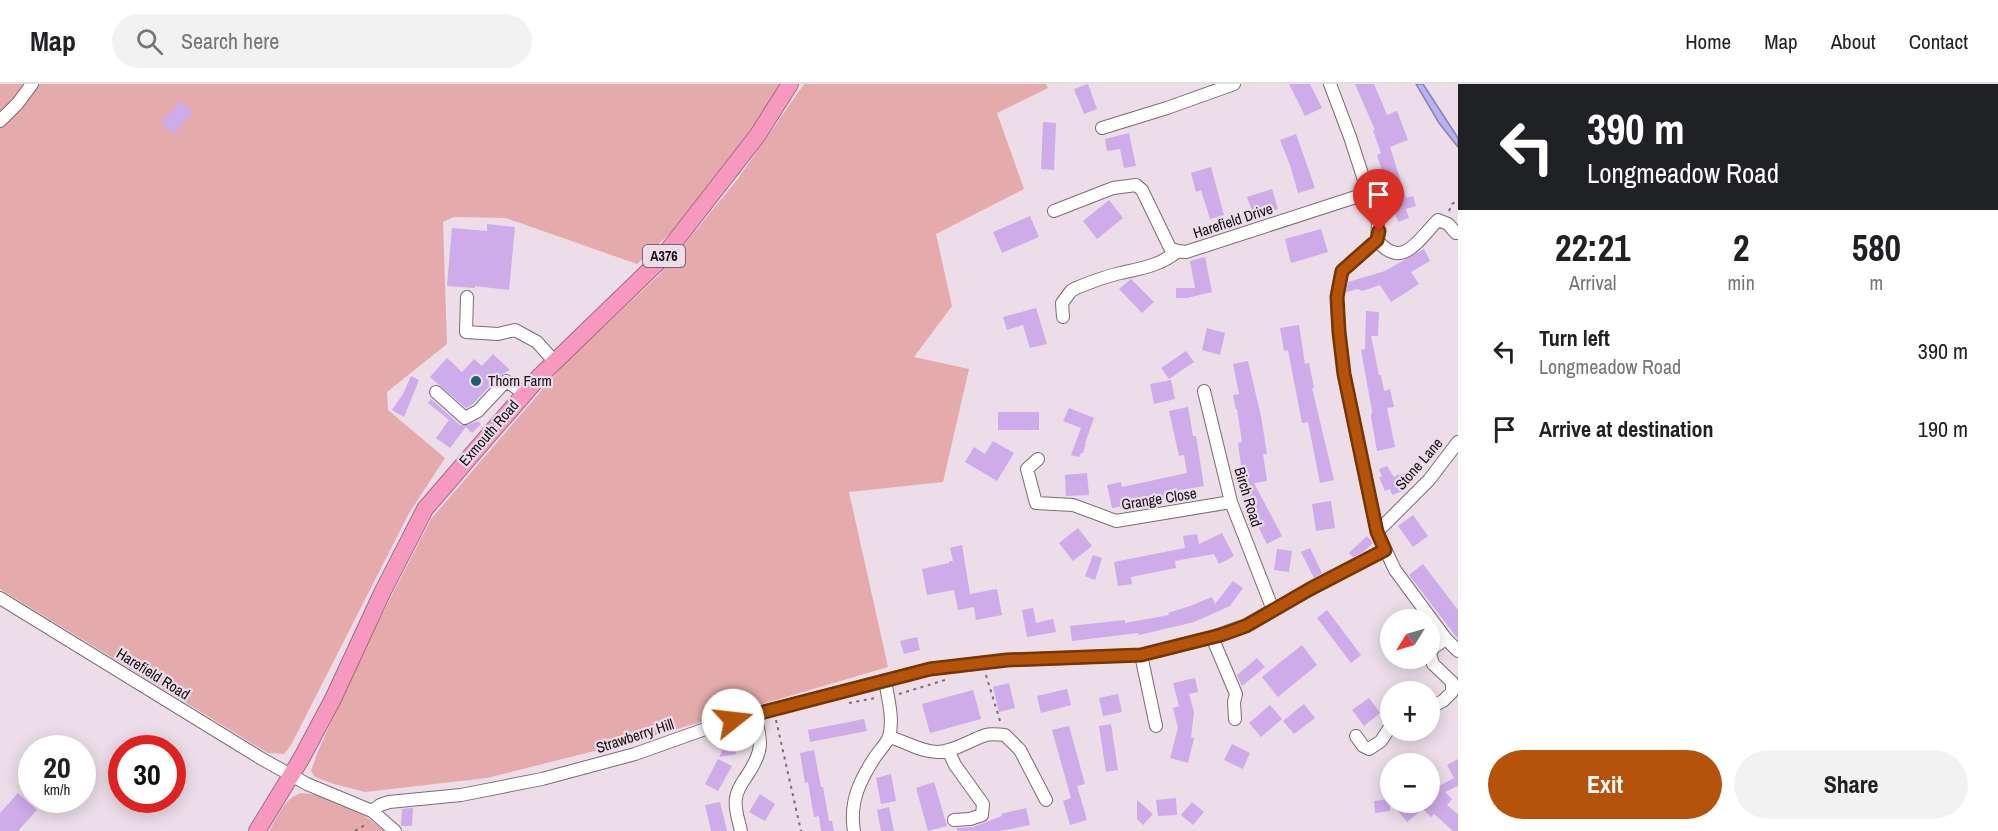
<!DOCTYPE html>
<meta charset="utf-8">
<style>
body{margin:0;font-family:"Archivo Narrow",sans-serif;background:#f2f2f2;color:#202124;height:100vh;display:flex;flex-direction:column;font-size:22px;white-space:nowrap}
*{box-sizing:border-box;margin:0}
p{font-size:20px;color:#757577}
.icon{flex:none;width:33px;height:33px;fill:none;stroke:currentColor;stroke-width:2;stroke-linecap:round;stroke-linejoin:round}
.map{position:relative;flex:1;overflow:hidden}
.details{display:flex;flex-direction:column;background:#fff;width:540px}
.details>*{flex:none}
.top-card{background:#202124;color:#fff;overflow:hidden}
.needle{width:39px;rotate:233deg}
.tools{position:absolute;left:1380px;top:525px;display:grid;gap:12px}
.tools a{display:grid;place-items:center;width:60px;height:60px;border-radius:50%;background:#fff;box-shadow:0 3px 15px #0003;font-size:30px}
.speed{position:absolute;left:18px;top:651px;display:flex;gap:12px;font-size:30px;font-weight:700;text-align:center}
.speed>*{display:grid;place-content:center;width:78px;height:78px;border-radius:50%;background:#fff;box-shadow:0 3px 15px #0003;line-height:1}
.speed small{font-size:15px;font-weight:400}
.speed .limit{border:9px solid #d22;background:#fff;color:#111}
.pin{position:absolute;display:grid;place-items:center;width:51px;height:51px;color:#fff;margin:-62px -26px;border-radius:50% 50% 50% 0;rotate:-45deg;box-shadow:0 0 6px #0007}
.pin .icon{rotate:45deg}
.me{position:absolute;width:66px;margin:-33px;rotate:74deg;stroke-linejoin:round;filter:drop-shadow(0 0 4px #0008)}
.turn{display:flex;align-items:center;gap:21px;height:126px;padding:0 30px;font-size:27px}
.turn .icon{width:78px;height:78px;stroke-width:2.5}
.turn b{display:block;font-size:42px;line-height:51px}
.eta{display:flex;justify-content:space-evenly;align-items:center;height:102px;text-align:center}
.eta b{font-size:36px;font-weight:800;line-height:42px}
.primary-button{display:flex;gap:12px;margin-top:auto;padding:12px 30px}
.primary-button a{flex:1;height:69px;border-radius:36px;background:#b45309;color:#fff;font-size:24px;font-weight:800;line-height:69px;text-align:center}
.primary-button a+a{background:#f2f2f2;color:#202124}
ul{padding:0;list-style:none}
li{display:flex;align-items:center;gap:18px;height:78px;padding:0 30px}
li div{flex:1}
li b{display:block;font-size:22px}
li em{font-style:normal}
header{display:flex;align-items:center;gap:36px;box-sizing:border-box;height:84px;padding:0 30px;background:#fff;border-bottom:2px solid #e0e0e0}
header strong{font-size:28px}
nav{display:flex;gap:33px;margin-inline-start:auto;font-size:21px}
.search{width:420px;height:54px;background:#f2f2f2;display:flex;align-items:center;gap:15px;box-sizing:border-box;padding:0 21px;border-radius:33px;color:#757577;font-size:22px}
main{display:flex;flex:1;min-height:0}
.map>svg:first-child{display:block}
</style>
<header>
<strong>Map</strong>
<div class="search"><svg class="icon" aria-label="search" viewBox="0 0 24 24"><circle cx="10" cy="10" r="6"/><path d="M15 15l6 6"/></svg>Search here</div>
<nav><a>Home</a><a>Map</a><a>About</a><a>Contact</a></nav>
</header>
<main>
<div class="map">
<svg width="1458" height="747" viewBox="0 0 1458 747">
<rect width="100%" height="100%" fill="#ecdde9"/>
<!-- green -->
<path fill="#e5abac" d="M0,0h783l-7,13 -98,129 -41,38 -131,-46 -52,-1 -11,5 4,122 -60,48 1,18 57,48 -37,57 -117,230 -7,9 -16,-1 -268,-164z
M804,0h242l2,4 -51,25 27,76 -88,45 16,72 -38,51 55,12 -26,113 -94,10 39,175 -242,71 -159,40 -122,14 -31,-8 -19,-7 -4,-6 7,-20 45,-99 68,-133 135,-157 94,-88 77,-94z
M303,709c12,2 28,4 37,13l10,1 11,6 24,18h-116c8,-13 17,-36 34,-38z"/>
<!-- water -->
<path fill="#b7b2f5" stroke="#8681b1" stroke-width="1.5" d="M1416,0h7l35,54v9l-19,-24z"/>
<!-- building -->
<path fill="#ceabe9" d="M1088,0l9,25 -13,5 -10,-25z
M1289,0h21l12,24 -17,8z
M1355,0h19l13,31 10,-4 11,29 -18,7 16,51 7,-2 3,10 -10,3 3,9 -11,4 -21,-67 4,-2 -8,-23h2z
M180,17l13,11 -19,22 -13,-11z
M1043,38l13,1 -2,47 -13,-1z
M1129,49l7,33 -12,2 -4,-19 -13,2 -2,-12z
M1296,50l19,54 -17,5 -8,-28 -10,-25z
M1211,83l13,48 -14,4 -9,-29 -5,2 -5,-19z
M1272,105l6,20 -24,8 -7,-20z
M1109,116l14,18 -26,21 -14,-18z
M1030,132l9,21 -37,16 -9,-21z
M487,140l28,3 -6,63 -34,-4v2l-28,-2 5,-58 35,3z
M1321,145l7,23 -37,11 -6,-24z
M1424,165l6,12 -19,11 8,12 -28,18 -11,-17 -18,6 -4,-2 -12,3 2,-10 37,-11z
M1205,173l7,35 -25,6h-11v-10h19l-5,-27z
M1131,195l23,23 -12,11 -23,-24z
M1036,224l11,36 -17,4 -7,-23 -16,5 -4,-13z
M1366,227l13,1 -1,24h-7l8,39h2l3,16 6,-2 4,18 -7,1 8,39 -18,4 -6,-34 1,-6 -11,-61 4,-1z
M1299,241l6,39 4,-1 5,25h-2l22,92 -14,3 -12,-61 -6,1 -14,-73 -4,1 -4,-23z
M1207,244l18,5 -5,22 -18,-5z
M1186,267l8,11 -25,17 -8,-11z
M493,270l17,16 -10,5 -27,29 -7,4 -36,-31 17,-19 15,14 12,-13 8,7z
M1248,277l13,55 6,38h-4l4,27 -13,2 28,53 -15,8 -24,-47 2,-1 -7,-53 4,-1 -5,-33 -1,1 -3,-15 6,-1 -6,-30z
M411,292l8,4 -15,37 -12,-7 11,-16z
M1171,296l4,19 -21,5 -4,-20z
M431,315l29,26h8l10,-4 3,3 -9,9 -6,-6 -16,21 -14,-10 13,-18 -21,-17z
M1188,323l5,29h3l8,50 -23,4v5l-25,5v1l-44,7 -5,-23 14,-3 1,5 65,-14 -3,-18 -5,1 -10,-45z
M1069,324l25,10 -9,25h1l-3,10h-2l-2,4 -8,-2 10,-27 -18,-7z
M998,328h41v18h-41z
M993,357l21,12 -17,28 -32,-19 9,-15 11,7z
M1387,382l7,11 5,-3 4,11 -2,1 2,5 -11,4 -2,-6 -5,2 -6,-14h3l-3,-8z
M1087,389l2,22 -23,1 -1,-21z
M1331,417l4,27 -19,3 -4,-27z
M1413,431l15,21 -15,11 -15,-21z
M1078,444l14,18 -19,15 -14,-18z
M1222,449l12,23 -15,8 -5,-10 -39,7 1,7 -45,9 1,7 -14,2 -4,-24 71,-14 -2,-12 14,-2 2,10z
M1367,452l6,7 -10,9 -10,5 -4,-4z
M962,461l8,49 27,-5 5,26 -26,5 -2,-13 -16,3 -4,-20 -27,5 -5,-26 27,-6v-2h4l-3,-13z
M1310,464l12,25 -8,5 -13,-26z
M1277,465l15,2 -3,21 -15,-2z
M1093,471l9,3 -7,22 -10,-4z
M1423,480l35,46v29l-49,-64z
M1233,497l10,7 -13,18 -36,16 -55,13 -1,-2 -66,8 -2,-15 55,-6v3l44,-8 -1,-2 22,-7 22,-9 3,7z
M1033,524l3,15 17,-4 3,13 -29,5 -5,-27z
M1327,526l34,45 -10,8 -34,-45z
M917,553l3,13 -16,4 -4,-13z
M1302,561l15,20 -39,32 -16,-20z
M1257,574l8,9 -23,19 -5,-11z
M1195,594l3,14 -9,2 5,18 -3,25 3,1 -6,25 -18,-5 8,-30 -5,-20 6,-2 -6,-23z
M1009,599l6,25 -16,4 -6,-25z
M1067,605l4,16 -30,8 -4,-17z
M973,606l8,29 -51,14 -8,-29z
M1118,610l4,18 -19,4 -4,-18z
M1369,614l11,15 -16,13 -12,-16z
M1304,620l11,14 -21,16 -11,-13z
M1270,621l12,14 -21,18 -12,-14z
M864,635l3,12 -57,11 -2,-12z
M1111,640l7,46 -12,2 -7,-46z
M1069,642l16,58 -8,2 10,34 -17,5 -7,-24 8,-3 -19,-68z
M732,650l4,20 -17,3 4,-8 -2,-13z
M1232,660l18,9 -7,16 -19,-9z
M814,666l7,37h2l6,34h3l2,10h-13l-2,-15 -5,1 -6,-35 -3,1 -5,-30z
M718,675l14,7 -14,25 -13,-7z
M1458,675v27l-13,6 7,7 -5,6 11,9v17h-5l-19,-17 -3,3 -8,-8 -16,13 -16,-20h39l2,-4 -2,-7 24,-13 -7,-13z
M891,690l5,27 -15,3 -5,-26z
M934,698l13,44 -19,5 -12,-43z
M18,709l19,17 -19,21h-18v-18z
M760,710l15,10 -10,17 -16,-9z
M1176,714l1,17 -19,1 -2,-16z
M1390,715v12l-15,2 -1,-12z
M1137,716l16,14 -10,11 -6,-6z
M720,718l7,29h-16l-6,-26z
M1192,718l12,10 -11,13 -12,-10z
M889,723l5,24h-13l-4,-21z
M413,724l-1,18h-11l1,-17z
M1026,724l4,17 -30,6h-43v-3l16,-1 29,-11 -1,-2z"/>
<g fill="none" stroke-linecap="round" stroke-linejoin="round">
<!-- minor casing -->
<g stroke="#796c76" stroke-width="14">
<path id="minor" d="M1330,0l20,53 28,86 -1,17 -35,31 -3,13 -2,13 2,35 5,42 33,158 18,38 51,69 12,12
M0,37l18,-18 14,-19
M1102,44l65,-20 67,-24
M1054,127l59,-23 23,-3 6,5 28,58 8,3 8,1 182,-59
M1377,156c25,31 41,0 61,-20l10,4 8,9
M467,213l-1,35 32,2 17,-4 22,12 17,19
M1063,233l-1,-14 9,-12 5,-3c15,-6 30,-12 45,-15 22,-5 40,-8 57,-22
M1204,307l27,111 42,108
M436,308l29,26 13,-7 28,-30 18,12
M1038,375l-11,10 9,34 37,2 43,16 115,-19
M1377,448l52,-52 29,-38
M0,514l262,161 45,25 65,27 23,20
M1212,553l24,57 -2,8 1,17
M1141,571l15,71
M1430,623l13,-6 9,-9v-10l-19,-18 -3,-11 4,-6 12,-8
M1356,652l7,10 6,3 12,-8 9,-14
M889,653c16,4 31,15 49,15 18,-1 32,-12 48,-17 6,-2 13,0 19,0l15,15 26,50
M948,666l7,15 28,39 -1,11 -12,4 -16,1
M372,727l8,-6 9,-3 72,-7 81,-16 93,-25 73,-26 46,-14 176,-45 77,-9 134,-5 71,-18 34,-12 83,-46 56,-29
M741,747c-2,-10 -7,-22 -5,-33 1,-8 6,-15 10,-21 17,-25 17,-35 8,-63
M854,747c-5,-29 6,-51 21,-74 4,-6 11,-13 14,-20 5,-17 -1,-39 -4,-56"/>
</g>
<!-- highway casing -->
<g stroke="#a76882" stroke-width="18">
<path id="highway" d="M257,747l44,-72 32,-60 49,-106 43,-84 114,-132 123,-119 95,-122 33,-52"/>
</g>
<!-- path -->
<path stroke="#776d75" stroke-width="2" stroke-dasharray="3 4.5" stroke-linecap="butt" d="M1449,127l3,-7 6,-4
M986,591l15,49
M899,610l46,-14
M849,619l26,-5
M776,636l25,111
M355,747l13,-8"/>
<!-- minor -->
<use href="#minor" stroke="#fff" stroke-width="12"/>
<!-- highway -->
<use href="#highway" stroke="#f799be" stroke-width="16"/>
</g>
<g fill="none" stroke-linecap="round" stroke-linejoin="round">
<!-- route casing -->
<g stroke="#753606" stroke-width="15">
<path id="route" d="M733,636l197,-51 77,-9 134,-5 80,-20 25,-9 64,-37 75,-39 -8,-18 -33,-158 -5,-42 -2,-35 5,-26 35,-31 2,-9"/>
</g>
<!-- route -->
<use href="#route" stroke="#b45309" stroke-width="10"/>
</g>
<!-- markers -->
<circle fill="#1b5f72" stroke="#ecdde9" stroke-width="2" cx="476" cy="297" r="6"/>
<g text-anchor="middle" stroke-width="4.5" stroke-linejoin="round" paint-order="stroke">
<!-- shield labels -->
<rect fill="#ecdde9" stroke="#544c52" stroke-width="1.5" x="643" y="161" width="42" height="22" rx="4.5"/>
<g font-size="14" font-weight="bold" fill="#130e12">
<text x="664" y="177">A376</text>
</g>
<!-- street labels -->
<g font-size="15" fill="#130e12" stroke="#ecdde9">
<text transform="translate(1233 137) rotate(-18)" y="5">Harefield Drive</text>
<text transform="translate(489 349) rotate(-49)" y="5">Exmouth Road</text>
<text transform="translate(1419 380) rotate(-49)" y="5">Stone Lane</text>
<text transform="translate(1248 413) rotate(73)" y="5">Birch Road</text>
<text transform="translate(1159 415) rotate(-9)" y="5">Grange Close</text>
<text transform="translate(153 590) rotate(32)" y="5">Harefield Road</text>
<text transform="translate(635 652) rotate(-18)" y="5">Strawberry Hill</text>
</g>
<!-- poi labels -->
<g font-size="15" fill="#130e12" stroke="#ecdde9" text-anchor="start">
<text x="488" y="302">Thorn Farm</text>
</g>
</g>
</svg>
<div class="tools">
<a><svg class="needle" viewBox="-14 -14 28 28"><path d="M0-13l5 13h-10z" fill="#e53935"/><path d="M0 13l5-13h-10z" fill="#757577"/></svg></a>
<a>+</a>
<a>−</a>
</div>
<div class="speed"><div>20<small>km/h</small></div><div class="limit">30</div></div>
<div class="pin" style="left:1379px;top:147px;background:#d93025"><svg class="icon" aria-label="arrive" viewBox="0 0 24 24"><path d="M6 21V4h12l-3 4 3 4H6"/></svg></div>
<svg class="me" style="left:733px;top:636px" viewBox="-20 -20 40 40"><circle r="19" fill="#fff"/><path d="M0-13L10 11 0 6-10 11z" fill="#b45309"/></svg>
</div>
<section class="details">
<div class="top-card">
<div class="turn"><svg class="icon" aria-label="left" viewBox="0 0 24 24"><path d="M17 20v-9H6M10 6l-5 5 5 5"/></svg><div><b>390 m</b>Longmeadow Road</div></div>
</div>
<div class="eta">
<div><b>22:21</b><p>Arrival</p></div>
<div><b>2</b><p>min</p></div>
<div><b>580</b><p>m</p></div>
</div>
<ul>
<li><svg class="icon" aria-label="left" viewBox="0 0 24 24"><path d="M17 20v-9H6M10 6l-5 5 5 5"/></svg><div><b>Turn left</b><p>Longmeadow Road</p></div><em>390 m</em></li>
<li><svg class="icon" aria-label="arrive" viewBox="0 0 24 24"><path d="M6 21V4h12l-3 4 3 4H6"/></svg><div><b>Arrive at destination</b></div><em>190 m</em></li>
</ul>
<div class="primary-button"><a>Exit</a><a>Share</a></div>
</section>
</main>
